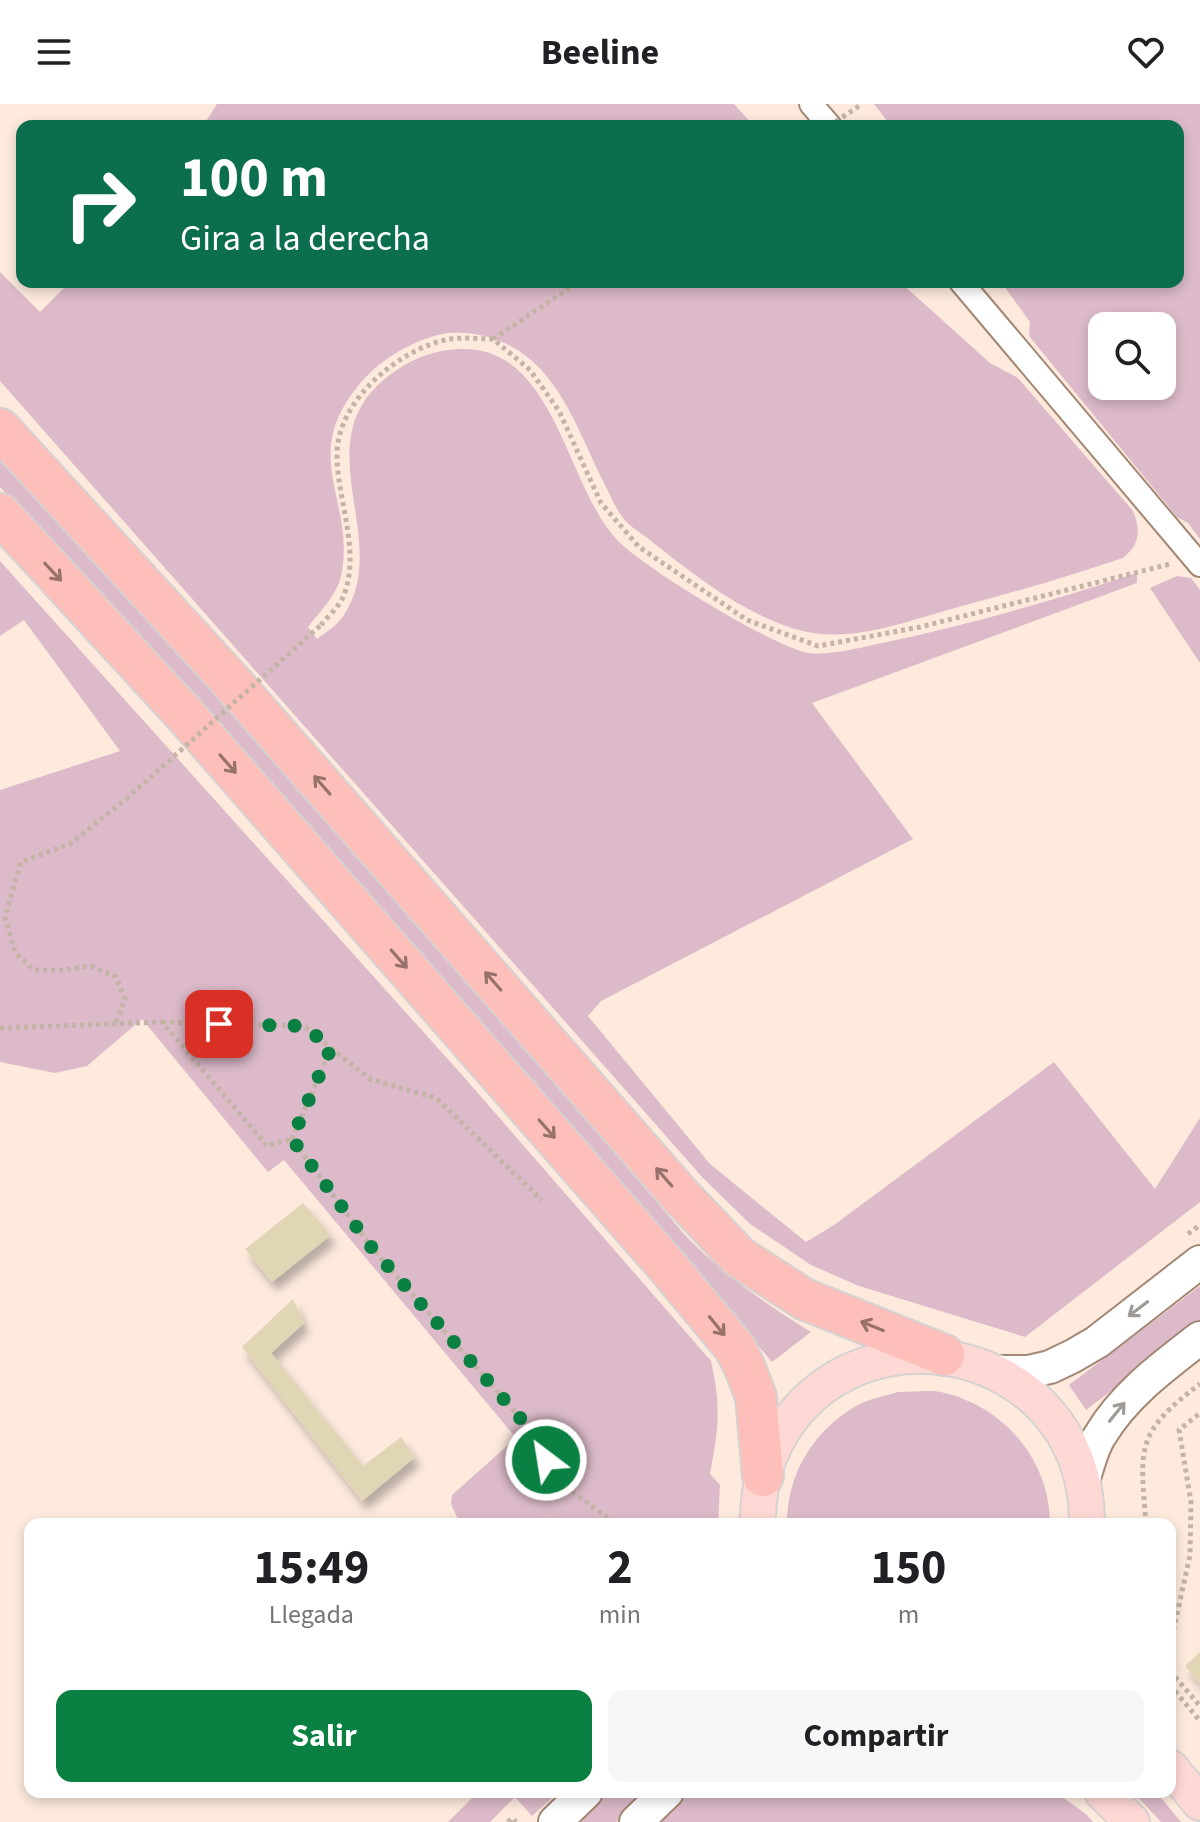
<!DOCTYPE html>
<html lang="es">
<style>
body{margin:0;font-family:"Source Sans 3",sans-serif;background:#f6f6f6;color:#202124;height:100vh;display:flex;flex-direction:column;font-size:30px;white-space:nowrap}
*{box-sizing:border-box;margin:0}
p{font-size:26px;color:#757577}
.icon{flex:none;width:44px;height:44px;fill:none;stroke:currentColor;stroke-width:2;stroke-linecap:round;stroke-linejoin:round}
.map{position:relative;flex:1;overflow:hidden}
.side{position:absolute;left:24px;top:1414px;width:1152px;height:280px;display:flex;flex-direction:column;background:#fff;border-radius:16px;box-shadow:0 4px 12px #0003}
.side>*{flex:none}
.hud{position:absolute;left:16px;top:16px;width:1168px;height:168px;border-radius:16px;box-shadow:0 4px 12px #0003;background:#0b6e4f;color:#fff;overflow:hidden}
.controls{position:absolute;left:1088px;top:208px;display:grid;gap:16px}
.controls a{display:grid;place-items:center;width:88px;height:88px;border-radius:16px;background:#fff;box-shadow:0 4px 12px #0003;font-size:40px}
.pin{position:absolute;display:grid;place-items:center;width:68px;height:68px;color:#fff;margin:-34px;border-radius:16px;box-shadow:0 4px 12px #0006}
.me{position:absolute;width:88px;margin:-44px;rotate:329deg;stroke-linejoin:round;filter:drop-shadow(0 0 6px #0008)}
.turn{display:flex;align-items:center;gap:28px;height:168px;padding:0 32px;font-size:36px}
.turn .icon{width:104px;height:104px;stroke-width:2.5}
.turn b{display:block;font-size:56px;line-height:68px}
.eta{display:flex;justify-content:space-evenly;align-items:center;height:136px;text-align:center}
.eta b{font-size:48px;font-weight:700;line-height:56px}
.button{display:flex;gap:16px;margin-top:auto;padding:16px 32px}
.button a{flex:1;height:92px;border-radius:16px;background:#0b8043;color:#fff;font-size:32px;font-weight:700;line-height:92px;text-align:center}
.button a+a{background:#f6f6f6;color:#202124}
header{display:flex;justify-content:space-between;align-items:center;height:104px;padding:0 32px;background:#fff;font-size:36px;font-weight:700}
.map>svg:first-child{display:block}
</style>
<header><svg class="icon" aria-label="menu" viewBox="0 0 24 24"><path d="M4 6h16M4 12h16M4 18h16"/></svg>Beeline<svg class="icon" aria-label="heart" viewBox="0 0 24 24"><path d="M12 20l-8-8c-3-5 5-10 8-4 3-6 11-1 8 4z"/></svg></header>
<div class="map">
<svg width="1200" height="1718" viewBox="0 0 1200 1718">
<defs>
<filter id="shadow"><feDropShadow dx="5" dy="9" stdDeviation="4" flood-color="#0004"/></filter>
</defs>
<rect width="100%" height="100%" fill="#fdeadd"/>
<!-- green -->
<path fill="#dcbac9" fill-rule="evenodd" d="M217,0h517l20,22h-551z
M874,0h326v435l-12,-16 -11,-6 -148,-181 1,-14 -29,-40h177v-156h-287zM1102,222h60v60h-60z
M0,168l40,40 30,-30h830l90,81 28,15 115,133c8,20 7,33 -10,47 -56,19 -112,35 -168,50 -52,14 -106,37 -160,21 -54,-17 -100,-53 -144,-88 -8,-7 -21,-14 -28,-23 -8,-10 -14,-26 -20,-37 -28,-56 -47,-122 -111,-143 -19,-5 -35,-8 -54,-3 -30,8 -60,26 -80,51 -58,71 -4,113 -16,185 -3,22 -21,39 -34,56l9,12c9,-7 21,-14 27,-24 49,-75 -40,-172 42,-237 24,-19 48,-29 78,-29 92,0 102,138 154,192 25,26 158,108 192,112 21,3 56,-7 77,-11 85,-18 168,-42 250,-69v10l-325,120 101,136 -312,162 -13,15 122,148 96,78 28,-17 220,-163 101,127 45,-71v84l-175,135 -166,-51 -48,-21 -61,-41 -47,-46 -703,-797z
M0,356l262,285 424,491c41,42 76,65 125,96l-39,30 -259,-304 -254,-291 -259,-280z
M0,457l463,515 248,285c10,46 8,66 -1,113l10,11 -2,39h-258l-9,-20 1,-9 64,-57 -232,-278 -16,12 -126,-153 -55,47 -32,7 -55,-11v-272l120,-39 -96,-131 -24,16z
M1177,472l14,2 9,12v73l-50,-75z
M1200,1182v38l-114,86 -17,-25z
M898,1288c14,0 30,-2 43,0 63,14 109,68 109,132h-263c0,-50 26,-93 69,-118 12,-7 29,-10 42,-14z
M478,1688h81l-27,24 -17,-19 -25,25h-42z
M610,1688h37l-31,30h-38z
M691,1688h364l31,22 7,8h-434z
M1133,1688h23l25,30h-20z"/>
<!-- building -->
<path fill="#e0d5b5" filter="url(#shadow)" d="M303,1099l28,32 -59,47 -27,-33z
M293,1195l11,24 -33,30 92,113 38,-29 14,20 -53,44 -120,-154z
M1200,1548v32l-15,-18z"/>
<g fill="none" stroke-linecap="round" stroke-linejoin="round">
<!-- street casing -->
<g stroke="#a38774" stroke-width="26">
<path id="street" d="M811,0l19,22
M961,178l239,283"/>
</g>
<!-- secondary casing -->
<g stroke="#a38774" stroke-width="36">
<path id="secondary" d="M997,1268h31l22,-5 23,-11 24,-14 103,-80
M1083,1377c5,-15 9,-34 18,-47 24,-40 63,-68 99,-96
M555,1718l31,-30
M636,1718l31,-30"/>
</g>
<!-- primary casing -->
<g stroke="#d5d2d1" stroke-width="38">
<path id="primary" d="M757,1420c2,-16 2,-34 6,-49 55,-184 325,-145 324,49
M1170,1663l30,36
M1102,1688l30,30"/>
</g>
<!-- highway casing -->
<g stroke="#d5d2d1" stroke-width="44">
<path id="highway" d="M0,325l229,250 451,516 59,62 65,42 140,56
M0,410l186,202 480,549 69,83 10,20 11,29 7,79"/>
</g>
<!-- path -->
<path stroke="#c4b3a7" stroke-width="5" stroke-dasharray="4 4" stroke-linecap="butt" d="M493,235l86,-57
M321,521c7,-9 19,-19 23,-30 17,-45 -7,-95 -7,-140 0,-55 63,-107 113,-116 14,-2 29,0 43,0l37,31 29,41 42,92 38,44 108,73 71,26 102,-19 250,-63
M116,918l9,-23 -9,-22 -25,-11 -29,4h-28l-19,-18 -10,-35 16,-55 49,-18 56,-45
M162,918l142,4 27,22 -39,91 80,109 149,171 37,62 58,43
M0,924l162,-6 105,124 25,-7
M331,944l39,31 66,19 106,102
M1188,1130l12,-9
M1146,1420c-6,-77 -11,-91 54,-140
M1170,1542l20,-91 1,-53 -12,-72 21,-17
M1170,1567l30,35
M1170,1581l30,36
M508,1718l4,-4 4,4"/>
<!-- street -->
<use href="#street" stroke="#fff" stroke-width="22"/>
<!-- secondary -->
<use href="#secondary" stroke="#fff" stroke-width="32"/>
<!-- primary -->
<use href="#primary" stroke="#fed8d5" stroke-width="34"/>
<!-- highway -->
<use href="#highway" stroke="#febeb9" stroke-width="40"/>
<!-- path-bridge -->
<path stroke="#c4b3a7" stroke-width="5" stroke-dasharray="4 4" stroke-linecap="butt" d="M829,22l33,-22
M126,695l195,-174"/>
</g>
<!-- one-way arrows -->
<defs><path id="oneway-shaft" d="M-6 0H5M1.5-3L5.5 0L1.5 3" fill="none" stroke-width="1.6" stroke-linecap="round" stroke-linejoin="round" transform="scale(2)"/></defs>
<g stroke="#96726b">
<use href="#oneway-shaft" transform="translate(53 468) rotate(47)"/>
<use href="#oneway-shaft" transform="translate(228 660) rotate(49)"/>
<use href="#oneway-shaft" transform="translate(322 681) rotate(-131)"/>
<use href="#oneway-shaft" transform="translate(399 855) rotate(49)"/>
<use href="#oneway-shaft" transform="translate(493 877) rotate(-131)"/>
<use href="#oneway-shaft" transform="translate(547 1025) rotate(49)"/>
<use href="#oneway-shaft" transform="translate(664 1073) rotate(-131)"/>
<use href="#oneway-shaft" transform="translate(717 1222) rotate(51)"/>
<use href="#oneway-shaft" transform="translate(872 1222) rotate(-158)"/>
</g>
<g stroke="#a09a96">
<use href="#oneway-shaft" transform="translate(1138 1205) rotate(143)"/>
<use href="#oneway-shaft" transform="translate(1117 1308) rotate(-51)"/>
</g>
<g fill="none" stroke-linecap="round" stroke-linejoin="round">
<!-- route -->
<path stroke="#0b8043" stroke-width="14" stroke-dasharray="0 25.2" d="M219,920l85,2 27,22 -39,91 80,109 149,171 25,41"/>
</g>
</svg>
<div class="controls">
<a><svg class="icon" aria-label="search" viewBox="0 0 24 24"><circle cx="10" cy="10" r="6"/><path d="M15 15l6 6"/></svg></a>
</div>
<div class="pin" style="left:219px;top:920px;background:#d93025"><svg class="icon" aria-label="arrive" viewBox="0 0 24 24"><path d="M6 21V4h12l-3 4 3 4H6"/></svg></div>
<svg class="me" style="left:546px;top:1356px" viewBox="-20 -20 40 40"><circle r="17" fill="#0b8043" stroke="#fff" stroke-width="3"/><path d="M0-11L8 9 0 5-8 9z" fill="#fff"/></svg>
<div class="hud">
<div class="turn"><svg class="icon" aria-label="right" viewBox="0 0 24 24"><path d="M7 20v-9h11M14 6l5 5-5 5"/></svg><div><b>100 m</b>Gira a la derecha</div></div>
</div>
<section class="side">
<div class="eta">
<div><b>15:49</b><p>Llegada</p></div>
<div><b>2</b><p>min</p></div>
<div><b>150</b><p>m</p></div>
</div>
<div class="button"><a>Salir</a><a>Compartir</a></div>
</section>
</div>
